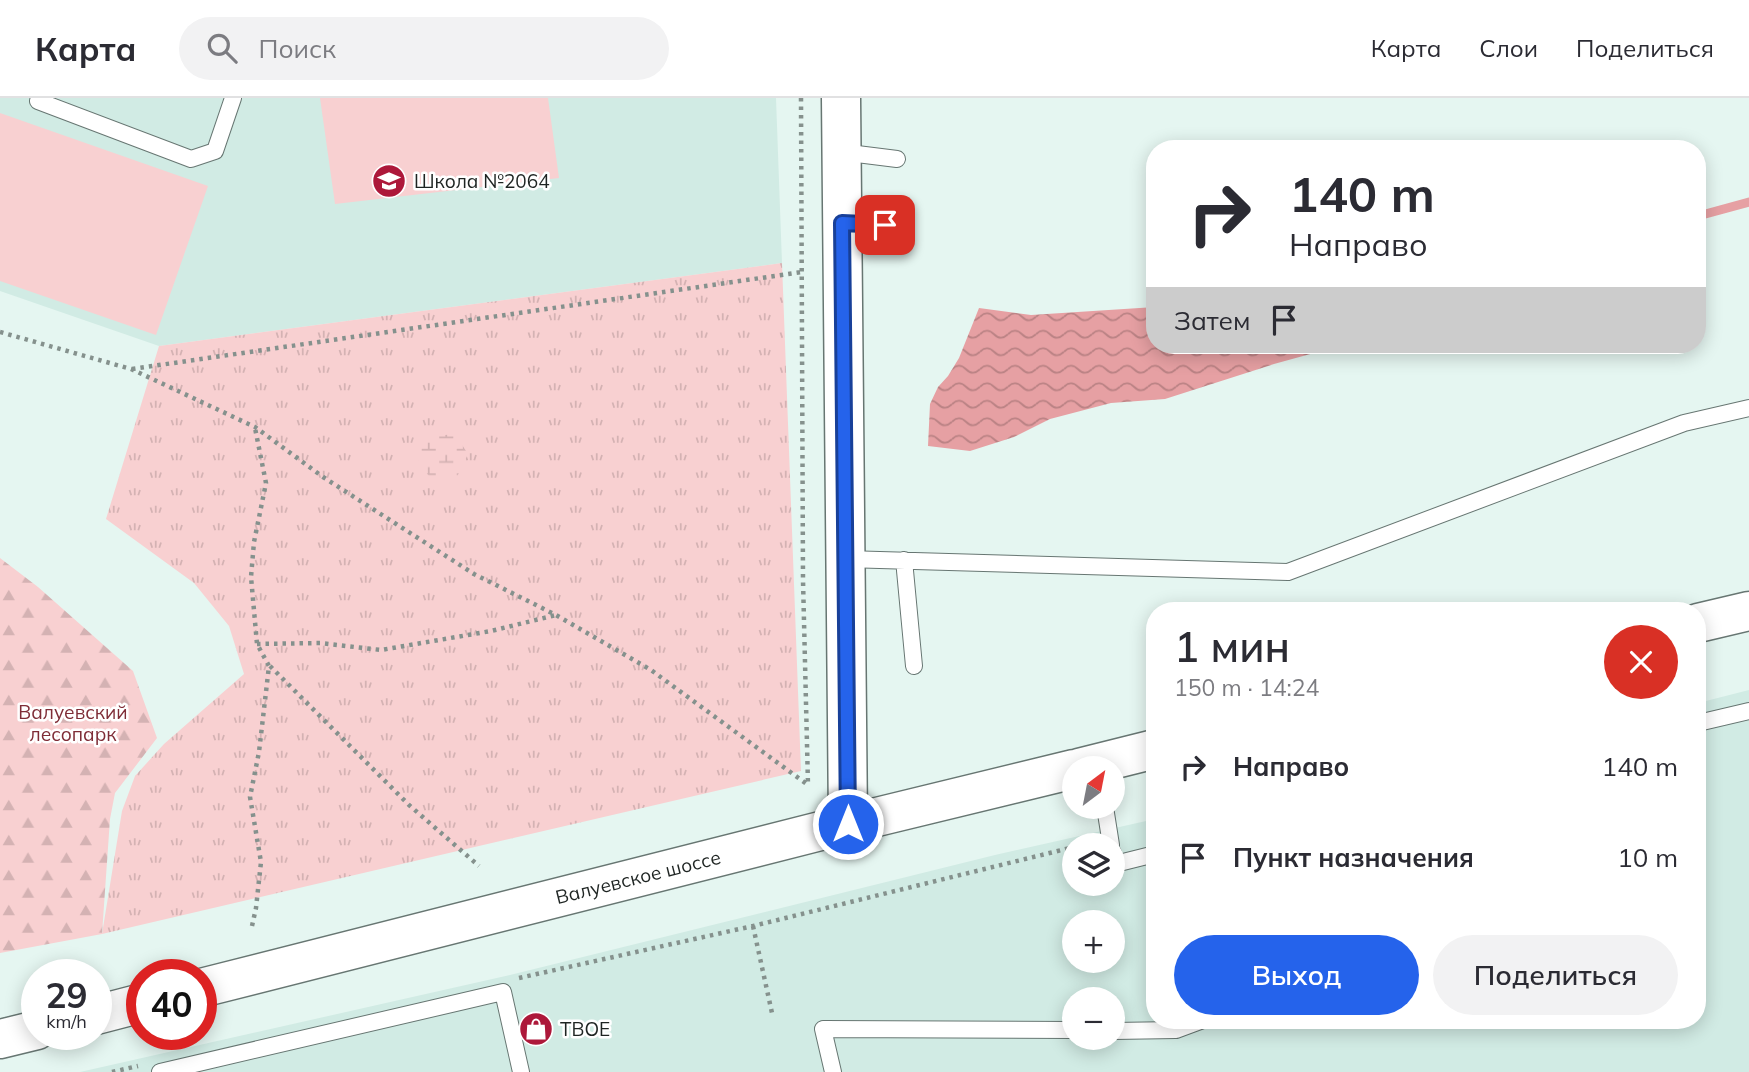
<!DOCTYPE html>
<html lang="ru">
<meta charset="utf-8">
<style>
body{margin:0;font-family:Mulish,sans-serif;background:#f2f2f3;color:#2b2b33;height:100vh;display:flex;flex-direction:column;font-size:26px;white-space:nowrap}
*{box-sizing:border-box;margin:0}
p{font-size:23px;color:#7c7c81}
.icon{flex:none;width:38px;height:38px;fill:none;stroke:currentColor;stroke-width:2;stroke-linecap:round;stroke-linejoin:round}
.map{position:relative;flex:1;overflow:hidden}
.side{position:absolute;left:1146px;top:504px;width:560px;height:427px;display:flex;flex-direction:column;background:#fff;border-radius:28px;box-shadow:0 4px 18px #0003}
.side>*{flex:none}
.banner{position:absolute;left:1146px;top:42px;width:560px;height:214px;border-radius:28px;box-shadow:0 4px 18px #0003;background:#fff;color:#2b2b33;overflow:hidden}
.needle{width:46px;rotate:32deg}
.buttons{position:absolute;left:1062px;top:658px;display:grid;gap:14px}
.buttons a{display:grid;place-items:center;width:63px;height:63px;border-radius:50%;background:#fff;box-shadow:0 4px 18px #0003;font-size:35px}
.speed{position:absolute;left:21px;top:861px;display:flex;gap:14px;font-size:35px;font-weight:700;text-align:center}
.speed>*{display:grid;place-content:center;width:91px;height:91px;border-radius:50%;background:#fff;box-shadow:0 4px 18px #0003;line-height:1}
.speed small{font-size:18px;font-weight:400}
.speed .limit{border:10px solid #d22;background:#fff;color:#111}
.pin{position:absolute;display:grid;place-items:center;width:60px;height:60px;color:#fff;margin:-30px;border-radius:14px;box-shadow:0 4px 10px #0006}
.me{position:absolute;width:77px;margin:-38px;rotate:0deg;stroke-linejoin:round;filter:drop-shadow(0 0 5px #0008)}
.turn{display:flex;align-items:center;gap:24px;height:147px;padding:0 28px;font-size:32px}
.turn .icon{width:91px;height:91px;stroke-width:2.5}
.turn b{display:block;font-size:49px;line-height:60px}
.then{display:flex;align-items:center;height:66px;padding:0 28px;background:#0003;gap:14px;font-size:26px}
.round{display:grid;place-items:center;flex:none;width:74px;height:74px;border-radius:37px;background:#f2f2f3}
.overview{display:flex;align-items:center;justify-content:space-between;height:119px;padding:0 28px}
h1{font-size:42px;font-weight:600;line-height:52px}
.action{display:flex;gap:14px;margin-top:auto;padding:14px 28px}
.action a{flex:1;height:80px;border-radius:42px;background:#2563eb;color:#fff;font-size:28px;font-weight:600;line-height:80px;text-align:center}
.action a+a{background:#f2f2f3;color:#2b2b33}
ul{padding:0;list-style:none}
li{display:flex;align-items:center;gap:21px;height:91px;padding:0 28px}
li div{flex:1}
li b{display:block;font-size:26px}
li em{font-style:normal}
header{display:flex;align-items:center;gap:42px;box-sizing:border-box;height:98px;padding:0 35px;background:#fff;border-bottom:2px solid #e1e1e2}
header strong{font-size:33px}
nav{display:flex;gap:38px;margin-inline-start:auto;font-size:24px}
.search{width:490px;height:63px;background:#f2f2f3;display:flex;align-items:center;gap:18px;box-sizing:border-box;padding:0 24px;border-radius:38px;color:#7c7c81;font-size:26px}
.map>svg:first-child{display:block}
</style>
<header>
<strong>Карта</strong>
<div class="search"><svg class="icon" aria-label="search" viewBox="0 0 24 24"><circle cx="10" cy="10" r="6"/><path d="M15 15l6 6"/></svg>Поиск</div>
<nav><a>Карта</a><a>Слои</a><a>Поделиться</a></nav>
</header>
<div class="map">
<svg width="1749" height="974" viewBox="0 0 1749 974">
<defs>
<pattern id="grass-tufts" width="24" height="20" patternUnits="userSpaceOnUse" patternTransform="scale(1.75)"><rect width="24" height="20" fill="#f8d0d1"/><path d="M3 7l-1-3M5 7V3M7 7l1-3M15 17l-1-3M17 17v-4M19 17l1-3" fill="none" stroke="#d4b2b3"/></pattern>
<pattern id="forest-firs" width="22" height="20" patternUnits="userSpaceOnUse" patternTransform="scale(1.75)"><rect width="22" height="20" fill="#f8d0d1"/><path d="M5 1l3.5 6h-7zM16 11l3.5 6h-7z" fill="#d4b2b3"/></pattern>
<pattern id="wetland-marsh" width="20" height="14" patternUnits="userSpaceOnUse" patternTransform="scale(1.75)"><rect width="20" height="14" fill="#f8d0d1"/><path d="M1 5h8M5 5V1M11 12h8M15 12V8" fill="none" stroke="#d4b2b3"/></pattern>
<pattern id="water-waves" width="16" height="10" patternUnits="userSpaceOnUse" patternTransform="scale(1.75)"><rect width="16" height="10" fill="#e6a0a3"/><path d="M0 5q4-4 8 0t8 0" fill="none" stroke="#ba8284"/></pattern>
</defs>
<rect width="100%" height="100%" fill="#e5f6f1"/>
<!-- built -->
<path fill="#d1ebe4" fill-rule="evenodd" d="M0,0h776l6,165 -623,83 -159,-55z
M1749,592v382h-1669l430,-97 485,-120 160,-36v201h543v-317zM1074,747h39v39h-39zM1074,824h39v39h-39zM1074,901h39v39h-39z"/>
<!-- grass -->
<path fill="url(#grass-tufts)" d="M782,165l19,508 -699,163 20,-123 13,-35 29,-32 80,-70 -15,-48 -35,-43 -88,-64 53,-173z"/>
<!-- forest -->
<path fill="url(#forest-firs)" d="M0,460l38,29 95,84 24,67 -42,55 -5,26 -8,115 -102,19z"/>
<!-- wetland -->
<path fill="url(#wetland-marsh)" d="M455,336l13,20 -12,25 -26,-1 -13,-20 8,-21z"/>
<!-- park -->
<path fill="#f8d0d1" d="M320,0h228l11,80 -224,26z
M0,15l208,73 -52,149 -156,-54z"/>
<!-- water -->
<path fill="url(#water-waves)" d="M1155,209v38h188l-69,19 -109,35 -54,4 -61,16 -36,18 -44,14 -42,-5 2,-42 8,-17 10,-11 11,-18 20,-50 52,7z"/>
<g fill="none" stroke-linecap="round" stroke-linejoin="round">
<!-- stream -->
<path stroke="#e6a0a3" stroke-width="9" d="M1698,118l51,-14"/>
<!-- lane casing -->
<g stroke="#677672" stroke-width="18">
<path id="lane" d="M39,0l-1,3 153,58 24,-8 18,-53
M841,54l56,7
M842,125l57,3
M845,461l443,13 396,-149 65,-15
M904,462l10,106
M1698,625l51,-12
M1105,709l6,38
M1113,755l2,11 40,-10
M1113,933l63,-1 27,-10
M160,974l343,-80 18,80
M833,974l-10,-43 251,1"/>
</g>
<!-- secondary casing -->
<g stroke="#677672" stroke-width="41">
<path id="secondary" d="M841,0l7,726
M1698,525l51,-12
M1079,670l76,-19
M201,890l647,-164 226,-55
M96,917l46,-12
M0,941l37,-9"/>
</g>
<!-- path -->
<path stroke="#85918d" stroke-width="4.5" stroke-dasharray="3.5 5" stroke-linecap="butt" d="M801,0l2,482 5,205
M0,234l131,37 124,58 68,50 151,97 82,41 95,55 157,115
M132,271l670,-97
M257,546l63,-1 61,7 110,-19 65,-16
M270,568l139,139 70,61
M252,828l4,-18 5,-46 -11,-65 9,-45 10,-86 -12,-22 -6,-67 3,-35 12,-59 -11,-55
M753,828l19,87
M519,880l234,-52 321,-79
M112,974l26,-6"/>
<!-- lane -->
<use href="#lane" stroke="#fff" stroke-width="16"/>
<!-- secondary -->
<use href="#secondary" stroke="#fff" stroke-width="38"/>
</g>
<g fill="none" stroke-linecap="round" stroke-linejoin="round">
<!-- route casing -->
<g stroke="#184099" stroke-width="18">
<path id="route" d="M848,726l-6,-601 43,2"/>
</g>
<!-- route -->
<use href="#route" stroke="#2563eb" stroke-width="12"/>
</g>
<!-- icons -->
<defs>
<g id="school-disc" transform="scale(1.75)"><circle r="9.5" fill="#ad183a" stroke="#fff"/><path d="M0-5L7-2L0 1L-7-2ZM-4 1L0 2.5L4 1V4Q0 6-4 4Z" fill="#fff"/></g>
<g id="shop-disc" transform="scale(1.75)"><circle r="9.5" fill="#ad183a" stroke="#fff"/><path d="M-5-2.5h2.3a2.7 3.5 0 0 1 5.4 0H5L5.5 6h-11ZM-1.5-2.5h3a1.5 2.3 0 0 0-3 0Z" fill="#fff"/></g>
</defs>
<g fill-rule="evenodd">
<use href="#school-disc" x="389" y="83"/>
<use href="#shop-disc" x="536" y="931"/>
</g>
<g text-anchor="middle" stroke-width="5" stroke-linejoin="round" paint-order="stroke">
<!-- poi labels -->
<g font-size="19" fill="#1e2422" stroke="#fff" text-anchor="start">
<text x="414" y="90">Школа №2064</text>
<text x="560" y="938">ТВОЕ</text>
</g>
<!-- park labels -->
<g font-size="19" fill="#7f2d37" stroke="#fff">
<text x="73" y="621">Валуевский<tspan x="73" dy="22">лесопарк</tspan></text>
</g>
<!-- street labels -->
<g font-size="19" fill="#1e2422" stroke="#fff">
<text transform="translate(638 779) rotate(-14)" y="7">Валуевское шоссе</text>
</g>
</g>
</svg>
<div class="buttons">
<a><svg class="needle" viewBox="-14 -14 28 28"><path d="M0-13l5 13h-10z" fill="#e53935"/><path d="M0 13l5-13h-10z" fill="#7c7c81"/></svg></a>
<a><svg class="icon" aria-label="layers" viewBox="0 0 24 24"><path d="M12 4l9 5-9 5-9-5zM3 14l9 5 9-5"/></svg></a>
<a>+</a>
<a>−</a>
</div>
<div class="speed"><div>29<small>km/h</small></div><div class="limit">40</div></div>
<div class="pin" style="left:885px;top:127px;background:#d93025"><svg class="icon" aria-label="arrive" viewBox="0 0 24 24"><path d="M6 21V4h12l-3 4 3 4H6"/></svg></div>
<svg class="me" style="left:848px;top:726px" viewBox="-20 -20 40 40"><circle r="17" fill="#2563eb" stroke="#fff" stroke-width="3"/><path d="M0-11L8 9 0 5-8 9z" fill="#fff"/></svg>
<div class="banner">
<div class="turn"><svg class="icon" aria-label="right" viewBox="0 0 24 24"><path d="M7 20v-9h11M14 6l5 5-5 5"/></svg><div><b>140 m</b>Направо</div></div>
<div class="then">Затем<svg class="icon" aria-label="arrive" viewBox="0 0 24 24"><path d="M6 21V4h12l-3 4 3 4H6"/></svg></div>
</div>
<section class="side">
<div class="overview"><div><h1>1 мин</h1><p>150 m · 14:24</p></div><a class="round" style="background:#d93025;color:#fff"><svg class="icon" aria-label="close" viewBox="0 0 24 24"><path d="M6 6l12 12M18 6L6 18"/></svg></a></div>
<ul>
<li><svg class="icon" aria-label="right" viewBox="0 0 24 24"><path d="M7 20v-9h11M14 6l5 5-5 5"/></svg><div><b>Направо</b></div><em>140 m</em></li>
<li><svg class="icon" aria-label="arrive" viewBox="0 0 24 24"><path d="M6 21V4h12l-3 4 3 4H6"/></svg><div><b>Пункт назначения</b></div><em>10 m</em></li>
</ul>
<div class="action"><a>Выход</a><a>Поделиться</a></div>
</section>
</div>
